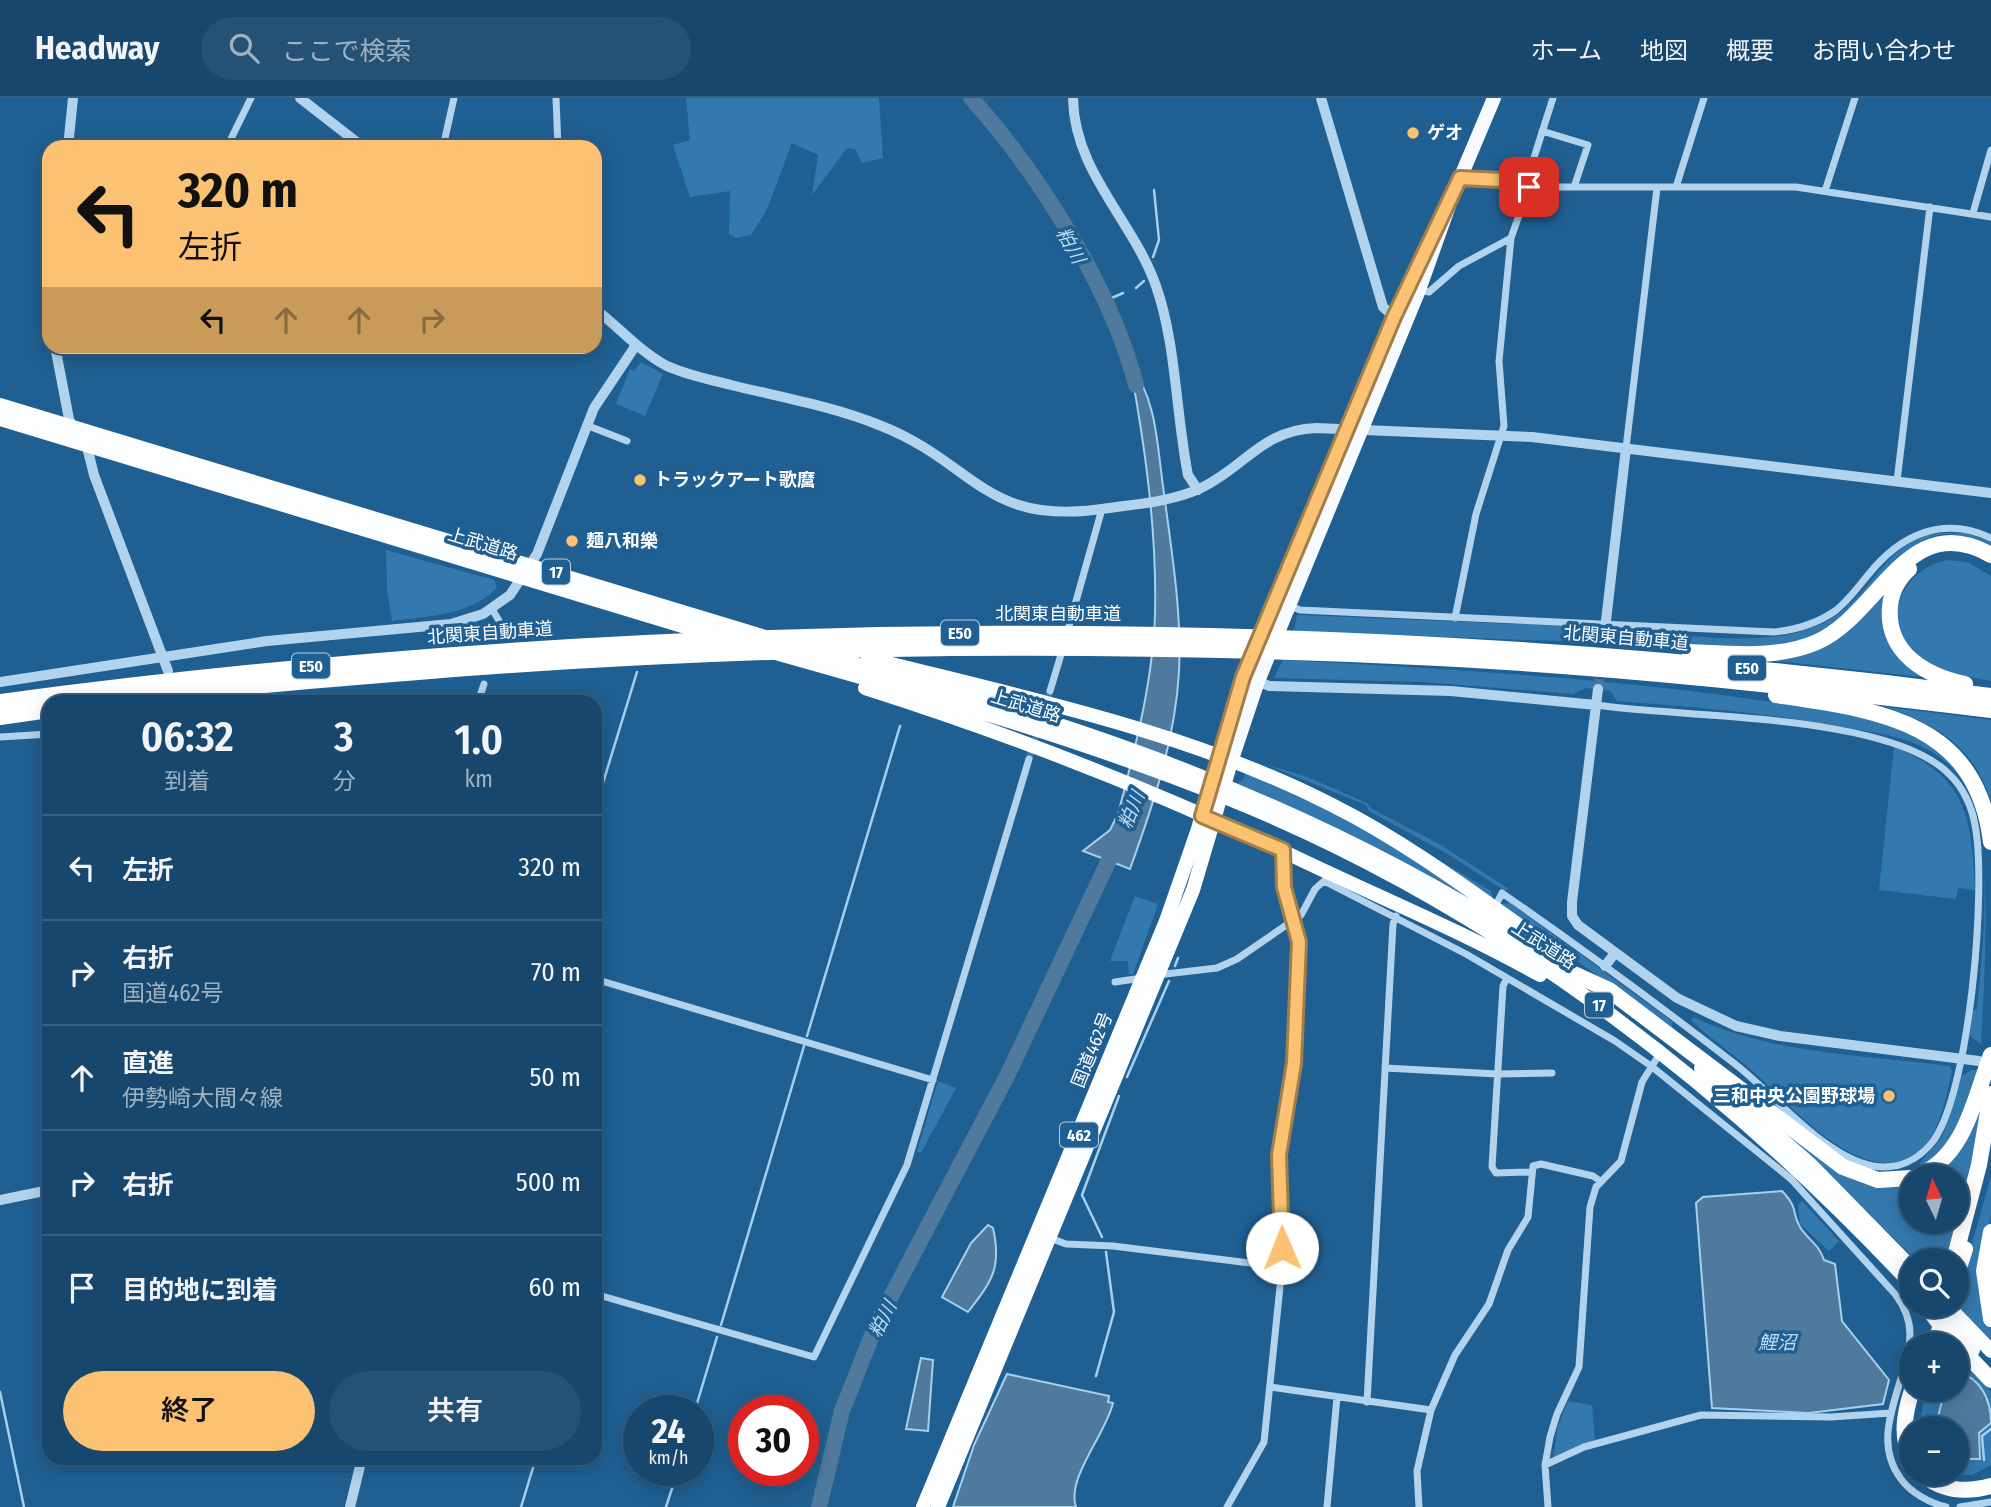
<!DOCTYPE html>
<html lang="ja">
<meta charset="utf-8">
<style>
body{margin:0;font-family:"Fira Sans Condensed","Noto Sans JP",sans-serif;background:#255175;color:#f1f3f6;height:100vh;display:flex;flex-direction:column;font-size:26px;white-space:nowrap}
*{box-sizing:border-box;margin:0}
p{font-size:23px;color:#9fb2c2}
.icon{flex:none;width:38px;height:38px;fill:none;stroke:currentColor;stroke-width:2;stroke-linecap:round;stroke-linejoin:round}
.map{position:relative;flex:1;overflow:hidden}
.drawer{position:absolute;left:42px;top:597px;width:560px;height:770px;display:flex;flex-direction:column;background:#18476d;border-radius:21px;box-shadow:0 4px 18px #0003,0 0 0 2px #365f80}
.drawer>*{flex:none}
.top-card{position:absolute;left:42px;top:42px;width:560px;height:214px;border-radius:21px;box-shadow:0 4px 18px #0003,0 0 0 2px #365f80;background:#fac272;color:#111;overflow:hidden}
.needle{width:46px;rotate:355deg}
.controls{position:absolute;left:1899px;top:1066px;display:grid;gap:14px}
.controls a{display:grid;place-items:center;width:70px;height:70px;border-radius:50%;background:#18476d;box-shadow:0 4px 18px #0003,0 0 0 2px #365f80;font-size:35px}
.speed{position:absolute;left:623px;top:1297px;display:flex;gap:14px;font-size:35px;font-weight:700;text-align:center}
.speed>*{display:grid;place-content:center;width:91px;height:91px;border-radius:50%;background:#18476d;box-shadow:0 4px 18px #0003,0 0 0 2px #365f80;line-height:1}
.speed small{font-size:18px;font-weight:400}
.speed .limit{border:10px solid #d22;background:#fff;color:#111}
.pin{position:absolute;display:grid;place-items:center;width:60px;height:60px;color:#fff;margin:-30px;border-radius:14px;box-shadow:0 4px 10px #0006}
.me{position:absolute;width:77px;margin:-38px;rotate:359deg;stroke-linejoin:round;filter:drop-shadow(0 0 5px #0008)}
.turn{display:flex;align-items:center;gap:24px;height:147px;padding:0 21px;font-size:32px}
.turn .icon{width:91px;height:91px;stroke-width:2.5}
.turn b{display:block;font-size:49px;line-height:60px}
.lanes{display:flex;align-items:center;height:66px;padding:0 21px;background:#0003;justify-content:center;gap:35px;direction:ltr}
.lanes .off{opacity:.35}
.eta{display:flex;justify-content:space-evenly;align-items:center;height:119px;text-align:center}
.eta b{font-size:42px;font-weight:600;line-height:49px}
.primary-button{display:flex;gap:14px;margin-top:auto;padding:14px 21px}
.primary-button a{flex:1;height:80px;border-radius:42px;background:#fac272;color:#111;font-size:28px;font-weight:600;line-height:80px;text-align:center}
.primary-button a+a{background:#255175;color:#f1f3f6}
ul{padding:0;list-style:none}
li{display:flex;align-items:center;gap:21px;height:105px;padding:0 21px;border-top:2px solid #365f80}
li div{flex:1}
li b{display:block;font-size:26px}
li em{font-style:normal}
header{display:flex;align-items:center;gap:42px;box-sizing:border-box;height:98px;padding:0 35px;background:#18476d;border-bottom:2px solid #365f80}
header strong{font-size:33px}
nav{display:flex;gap:38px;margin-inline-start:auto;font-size:24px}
.search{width:490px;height:63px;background:#255175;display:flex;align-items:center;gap:18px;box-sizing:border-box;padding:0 24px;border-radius:38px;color:#9fb2c2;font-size:26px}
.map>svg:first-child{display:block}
</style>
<header>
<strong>Headway</strong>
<div class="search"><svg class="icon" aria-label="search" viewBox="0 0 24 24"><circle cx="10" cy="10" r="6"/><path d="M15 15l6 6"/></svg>ここで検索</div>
<nav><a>ホーム</a><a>地図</a><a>概要</a><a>お問い合わせ</a></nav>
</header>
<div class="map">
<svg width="1991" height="1409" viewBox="0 0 1991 1409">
<rect width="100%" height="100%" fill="#205f91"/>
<!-- green -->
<path fill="#3479ae" d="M686,0h193l4,60 -21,5 -7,-14 -8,-1 -35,47 6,-40 -26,-12 -25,66 -16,26 -15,3 -7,-4 1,-43 -40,6 -17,-52 17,-5z
M641,264l22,12 -18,42 -29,-12 14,-35 4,2z
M1939,435h27l25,9v5c-85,-49 -110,56 -169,86 -34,17 -75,14 -111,14l-417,-16 3,-16h3l288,12 7,10 18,1 8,-9c65,5 160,25 216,-14 38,-27 51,-75 102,-82z
M386,452l108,30 3,8c-28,28 -69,28 -105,33l-5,-31z
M1948,462l19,2 24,14v105c-25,-5 -51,-8 -71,-24 -42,-33 -20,-88 28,-97z
M1889,486c-12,45 -3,65 33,93l-153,-17c69,-15 76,-20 120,-76z
M1283,562c165,9 332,18 496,43 32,5 98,11 125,26 28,14 59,37 71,68 16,67 10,175 6,247l-11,-8 3,-25 4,-2c6,-50 14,-155 -1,-201 -8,-21 -21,-42 -41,-54 -28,-18 -59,-21 -91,-27 -75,-14 -151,-20 -227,-26l-7,-10 -25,-3 -12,6 -150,-12 -149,-4z
M1886,609l105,13v81c-19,-56 -52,-75 -105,-94z
M1894,649c73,29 78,72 81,143l-17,-2 -2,11 -77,-9z
M1262,665l43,13 62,27 5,6 69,36 68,44 -5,1 -58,-37 -77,-42 -3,-6z
M1245,674l104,45 148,97 -166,-88 -94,-42 7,-5z
M1374,724l117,69 2,8 8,5 9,-1 163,119 -2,7 -155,-112z
M1135,798l23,8 -25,70h-4l-1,-13h-18z
M1693,919c78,37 172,38 257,49l2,5c-6,24 -10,56 -28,75 -51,55 -132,-39 -169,-73 -16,-14 -33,-27 -50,-40l-14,-13z
M1972,972h5l-4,23 -23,49 -30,27v-6l22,-26 20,-61z
M938,983l18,7 -35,65 -4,-2z
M1984,988l-5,49 -31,125h-32l-131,-129 54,38 72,15v38h45v-46h-26z
M1991,1078v39l-11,49 3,42 8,24v12l-34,-37 8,-5 -8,-4z
M1802,1103l37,40 -10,10 -29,-27 -2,-19z
M1957,1255l34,39v73l-19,10 -22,-1h6v-46l-37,-2 7,-36h30z
M1568,1303l24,4 3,37 -42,17 5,-33z"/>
<!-- water -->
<path fill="#4f7a9d" stroke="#a5d0ee" stroke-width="2" d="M1130,267c27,34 27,80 33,121 8,62 19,124 16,186 -4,69 -26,133 -49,197l-47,-18 27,-21 8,-16c17,-65 35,-133 37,-200 2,-83 -10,-168 -25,-249z
M1782,1093c18,19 9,22 18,36 8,13 19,17 24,33l11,4 7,57 47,59 -6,24 -74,9 -97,-5 -16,-205 7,-6z
M988,1127l5,3c9,40 -1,53 -25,84l-26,-15 29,-54z
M921,1260l12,2 -5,71 -22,-2z
M1957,1273c24,8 34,28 34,52l-12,10 1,26h-23l-1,-31h-21l10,-38h11z
M1007,1276l102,22 -1,6 5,1c-7,31 -47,75 -37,104h-123l21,-62z"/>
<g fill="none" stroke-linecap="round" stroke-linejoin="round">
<!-- stream -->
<path stroke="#a5d0ee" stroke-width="2.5" d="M1153,159l6,-17 -5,-50
M1136,190l8,-7
M1105,203l18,-8
M595,711l42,-137
M1175,868l3,-8
M807,938l93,-310
M1127,979l42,-96
M1102,1139l-20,-42 37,-99
M721,1227l83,-279
M1096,1278l18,-64 -8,-60
M0,1294l24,115
M695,1312l22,-73
M1984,1362l-2,-24 9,-7
M521,1409l15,-49
M666,1409l12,-37"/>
<!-- river -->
<path stroke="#4f7a9d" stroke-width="16" d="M971,0c67,74 140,190 165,287
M819,1409l23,-96 34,-86 132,-251 110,-233"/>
<!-- minor-tunnel -->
<path stroke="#4177a2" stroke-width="7" stroke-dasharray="7 3.5" stroke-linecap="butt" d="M1029,661l21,-68"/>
<!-- tertiary-tunnel -->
<path stroke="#4177a2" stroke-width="10" stroke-dasharray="10 5" stroke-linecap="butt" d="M1598,591l6,-51"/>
<!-- minor -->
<path stroke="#b1d3ed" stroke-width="7" d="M556,0l2,49
M1542,33l46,14 -14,42
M227,49l24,-49
M443,49l11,-49
M1460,80l41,2 35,7h260l195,30
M1525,88l28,-88
M1676,89l28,-89
M1825,93l30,-93
M1973,115l18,-63
M1419,192l10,2 30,-26 52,-28
M586,327l41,16
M1626,350l31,-260
M1897,383l33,-274
M1288,507l12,5 474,22c22,-2 42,-8 61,-21 13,-10 23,-24 33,-36 32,-40 74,-60 123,-37
M492,511l9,15 1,13
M1455,520l21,-104 28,-88 -5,-65 12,-123 18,-51
M1067,535l35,-124
M1050,593l13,-43
M451,604h46
M478,604l6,-18
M0,639l49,-3
M1498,803l4,-8c79,55 157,112 233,171 39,30 89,93 138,102 25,4 46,-6 61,-26 36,-52 53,-253 41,-315 -3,-18 -12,-38 -26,-51 -60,-61 -267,-56 -353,-69
M1157,877l60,-7 20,-9 64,-44 14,-26 9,-8 142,73 149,87 36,25 140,113 104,115c9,12 15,25 15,40 -1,48 -43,100 -9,145 10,14 29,24 45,28
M1507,880l-4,8 -11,181 4,6 34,-1
M595,881l338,101
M1115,884l27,-4
M1385,970l112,6 55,-1
M1047,1139l19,7 47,2 169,21
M595,1196l219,63 93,-192 122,-406
M1270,1289l161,23
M1367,1304l26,-478 3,-8
M1545,1367l39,-18 117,-32 130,2 60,-4
M1227,1409l37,-65 18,-175 -3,-112 15,-92 5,-121 -15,-55 -1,-36
M1327,1409l10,-110
M1419,1409l-2,-36 14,-61 24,-55 34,-51 19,-54 20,-33 5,-51 8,-2 52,12 7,5
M1548,1409l-3,-42 5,-28 7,-23 22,-47 11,-160 6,-20 25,-26 21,-79 15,-24
M1960,1409l31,-5"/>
<!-- tertiary -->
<path stroke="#b1d3ed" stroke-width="10" d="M300,0l63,49
M1073,0c1,74 60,122 83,188 20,56 20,129 32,189l10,15
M1321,0l62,209 11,10
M68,49l5,-49
M595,211c24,18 43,41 70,56 20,10 44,14 66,20 49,12 101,21 148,40 98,38 104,103 230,83 29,-4 65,-7 92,-20 44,-21 61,-58 115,-60l216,9 459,56
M55,248l14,73 6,12
M86,345l8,32 74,196
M1604,540l22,-190
M1258,583l11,5 182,5 145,14
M0,584l267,-41 184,-17 32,-10 27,-19 27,-41 57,-146 42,-63
M1598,591l-26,213v14l6,9 99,73 59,28 44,10 199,25
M1605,868l10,-13
M0,1102l49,-10
M350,1409l12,-49"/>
<!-- primary -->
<path stroke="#f7fbff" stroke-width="14" d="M1218,660l25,-81 151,-360 34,-73
M1231,664l27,-81 161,-391 32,-90 43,-102"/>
<!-- trunk -->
<path stroke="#fbfdff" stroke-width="14" d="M0,307l762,231
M0,321l722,219
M818,555c76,23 153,43 229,68 189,61 374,144 537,260
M779,556c153,43 306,86 453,146 261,106 488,280 679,484
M868,560c157,40 319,73 464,147 76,38 144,90 213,139
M865,590c145,46 290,103 428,168 83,40 167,74 247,119
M1701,970l109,96 101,103
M1948,1208l43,45
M1942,1218l31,34
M923,1409l243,-586 32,-92 20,-71
M938,1409l255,-617 38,-128"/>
<!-- motorway -->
<path stroke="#fff" stroke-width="16" d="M1909,471c-11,10 -18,24 -19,38 -4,46 36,69 75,77
M1690,554c42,2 88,7 127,-10 63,-28 91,-135 174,-87
M1776,597c101,15 200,25 215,147
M0,604c661,-88 1330,-92 1991,-6
M115,604c96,-13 194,-21 291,-29 336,-28 674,-32 1011,-16 192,9 383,30 574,53
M0,619l49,-7
M1574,876l35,16 234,177 35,13 33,-2
M1918,1078c48,-21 56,-77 73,-121
M1991,1134l-7,39 7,48
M1954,1162l25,-95 12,-71
M1956,1179l9,-28
M1906,1181l5,6
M1926,1208l23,30 42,44
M1935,1246l12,-38
M1911,1361c-11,-23 -6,-47 1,-69
M1922,1376c20,17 44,19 69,12"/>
</g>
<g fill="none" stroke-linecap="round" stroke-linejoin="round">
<!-- route casing -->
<g stroke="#a27e4a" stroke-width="18">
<path id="route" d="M1282,1150l-3,-93 15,-92 5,-121 -15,-55 -1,-37 -81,-34 41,-139 151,-360 66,-139 41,2 28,7"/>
</g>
<!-- route -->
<use href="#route" stroke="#fac272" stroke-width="12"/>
</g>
<!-- markers -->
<g fill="#fac272" stroke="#205f91" stroke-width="2.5">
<circle cx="1413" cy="35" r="7"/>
<circle cx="640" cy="382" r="7"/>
<circle cx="572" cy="443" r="7"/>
<circle cx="1889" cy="998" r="7"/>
</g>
<g text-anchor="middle" stroke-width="7" stroke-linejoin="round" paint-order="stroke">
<!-- shield labels -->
<g fill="#205f91" stroke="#bccfde" stroke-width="2">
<rect x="542" y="461.5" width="28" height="25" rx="5"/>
<rect x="941" y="522.5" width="38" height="25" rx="5"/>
<rect x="292" y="555.5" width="38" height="25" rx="5"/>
<rect x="1728" y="557.5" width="38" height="25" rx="5"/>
<rect x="1585" y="894.5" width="28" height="25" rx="5"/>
<rect x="1060" y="1024.5" width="38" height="25" rx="5"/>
</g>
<g font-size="16" font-weight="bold" fill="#fff">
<text x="556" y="480">17</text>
<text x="960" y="541">E50</text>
<text x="311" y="574">E50</text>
<text x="1747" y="576">E50</text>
<text x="1599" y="913">17</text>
<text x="1079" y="1043">462</text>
</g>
<!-- poi labels -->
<g font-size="18" font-weight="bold" fill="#fff" stroke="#205f91" text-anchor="start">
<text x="1427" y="41">ゲオ</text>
<text x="654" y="388">トラックアート歌麿</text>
<text x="586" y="449">麺八和樂</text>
<text x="1875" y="1004" text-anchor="end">三和中央公園野球場</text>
</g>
<!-- street labels -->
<g font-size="18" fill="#fff" stroke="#205f91">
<text transform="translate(483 446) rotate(17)" y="6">上武道路</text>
<text x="1058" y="522">北関東自動車道</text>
<text transform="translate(490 535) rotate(-4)" y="6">北関東自動車道</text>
<text transform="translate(1626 540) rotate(5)" y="6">北関東自動車道</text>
<text transform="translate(1026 608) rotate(17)" y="6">上武道路</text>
<text transform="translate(1544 847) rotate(33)" y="6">上武道路</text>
<text transform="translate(1092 952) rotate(-68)" y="6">国道462号</text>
</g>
<!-- water labels -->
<g font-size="19" font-style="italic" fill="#bdddf4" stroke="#205f91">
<text transform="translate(1071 147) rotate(61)" y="7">粕川</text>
<text transform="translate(1131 712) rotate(-68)" y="7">粕川</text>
<text transform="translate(882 1221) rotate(-63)" y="7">粕川</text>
<text x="1777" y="1251">鯉沼</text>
</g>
</g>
</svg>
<div class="controls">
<a><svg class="needle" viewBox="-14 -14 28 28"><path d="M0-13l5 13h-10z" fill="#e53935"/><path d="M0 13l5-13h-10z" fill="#9fb2c2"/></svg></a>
<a><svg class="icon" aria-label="search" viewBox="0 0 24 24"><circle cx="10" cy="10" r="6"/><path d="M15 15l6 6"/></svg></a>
<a>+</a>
<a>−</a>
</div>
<div class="speed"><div>24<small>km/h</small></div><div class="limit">30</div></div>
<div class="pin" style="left:1529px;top:89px;background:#d93025"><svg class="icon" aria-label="arrive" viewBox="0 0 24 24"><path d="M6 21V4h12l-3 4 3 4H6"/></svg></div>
<svg class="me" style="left:1282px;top:1150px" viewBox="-20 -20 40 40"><circle r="19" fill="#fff"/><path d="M0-13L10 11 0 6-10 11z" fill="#fac272"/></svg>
<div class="top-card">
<div class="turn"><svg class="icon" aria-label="left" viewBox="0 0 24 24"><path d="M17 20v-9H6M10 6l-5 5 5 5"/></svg><div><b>320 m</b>左折</div></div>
<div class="lanes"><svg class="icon" aria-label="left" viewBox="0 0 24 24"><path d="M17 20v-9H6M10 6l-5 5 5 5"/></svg><svg class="icon off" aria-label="ahead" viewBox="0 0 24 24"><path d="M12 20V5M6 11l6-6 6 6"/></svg><svg class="icon off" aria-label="ahead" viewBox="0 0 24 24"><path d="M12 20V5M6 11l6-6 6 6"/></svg><svg class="icon off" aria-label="right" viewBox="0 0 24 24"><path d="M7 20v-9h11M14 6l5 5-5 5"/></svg></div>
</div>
<section class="drawer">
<div class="eta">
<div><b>06:32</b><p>到着</p></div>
<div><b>3</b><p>分</p></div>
<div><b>1.0</b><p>km</p></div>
</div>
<ul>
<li><svg class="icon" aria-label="left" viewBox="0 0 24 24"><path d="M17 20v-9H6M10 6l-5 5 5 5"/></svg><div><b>左折</b></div><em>320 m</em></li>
<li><svg class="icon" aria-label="right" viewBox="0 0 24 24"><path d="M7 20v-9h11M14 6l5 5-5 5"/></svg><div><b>右折</b><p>国道462号</p></div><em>70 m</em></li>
<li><svg class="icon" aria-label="ahead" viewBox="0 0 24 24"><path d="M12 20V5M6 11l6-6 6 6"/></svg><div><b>直進</b><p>伊勢崎大間々線</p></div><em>50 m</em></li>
<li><svg class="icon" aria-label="right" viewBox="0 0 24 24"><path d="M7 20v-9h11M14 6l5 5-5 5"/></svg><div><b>右折</b></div><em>500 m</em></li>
<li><svg class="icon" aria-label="arrive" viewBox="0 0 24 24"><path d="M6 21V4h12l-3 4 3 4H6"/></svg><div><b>目的地に到着</b></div><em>60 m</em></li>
</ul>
<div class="primary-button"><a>終了</a><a>共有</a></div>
</section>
</div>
